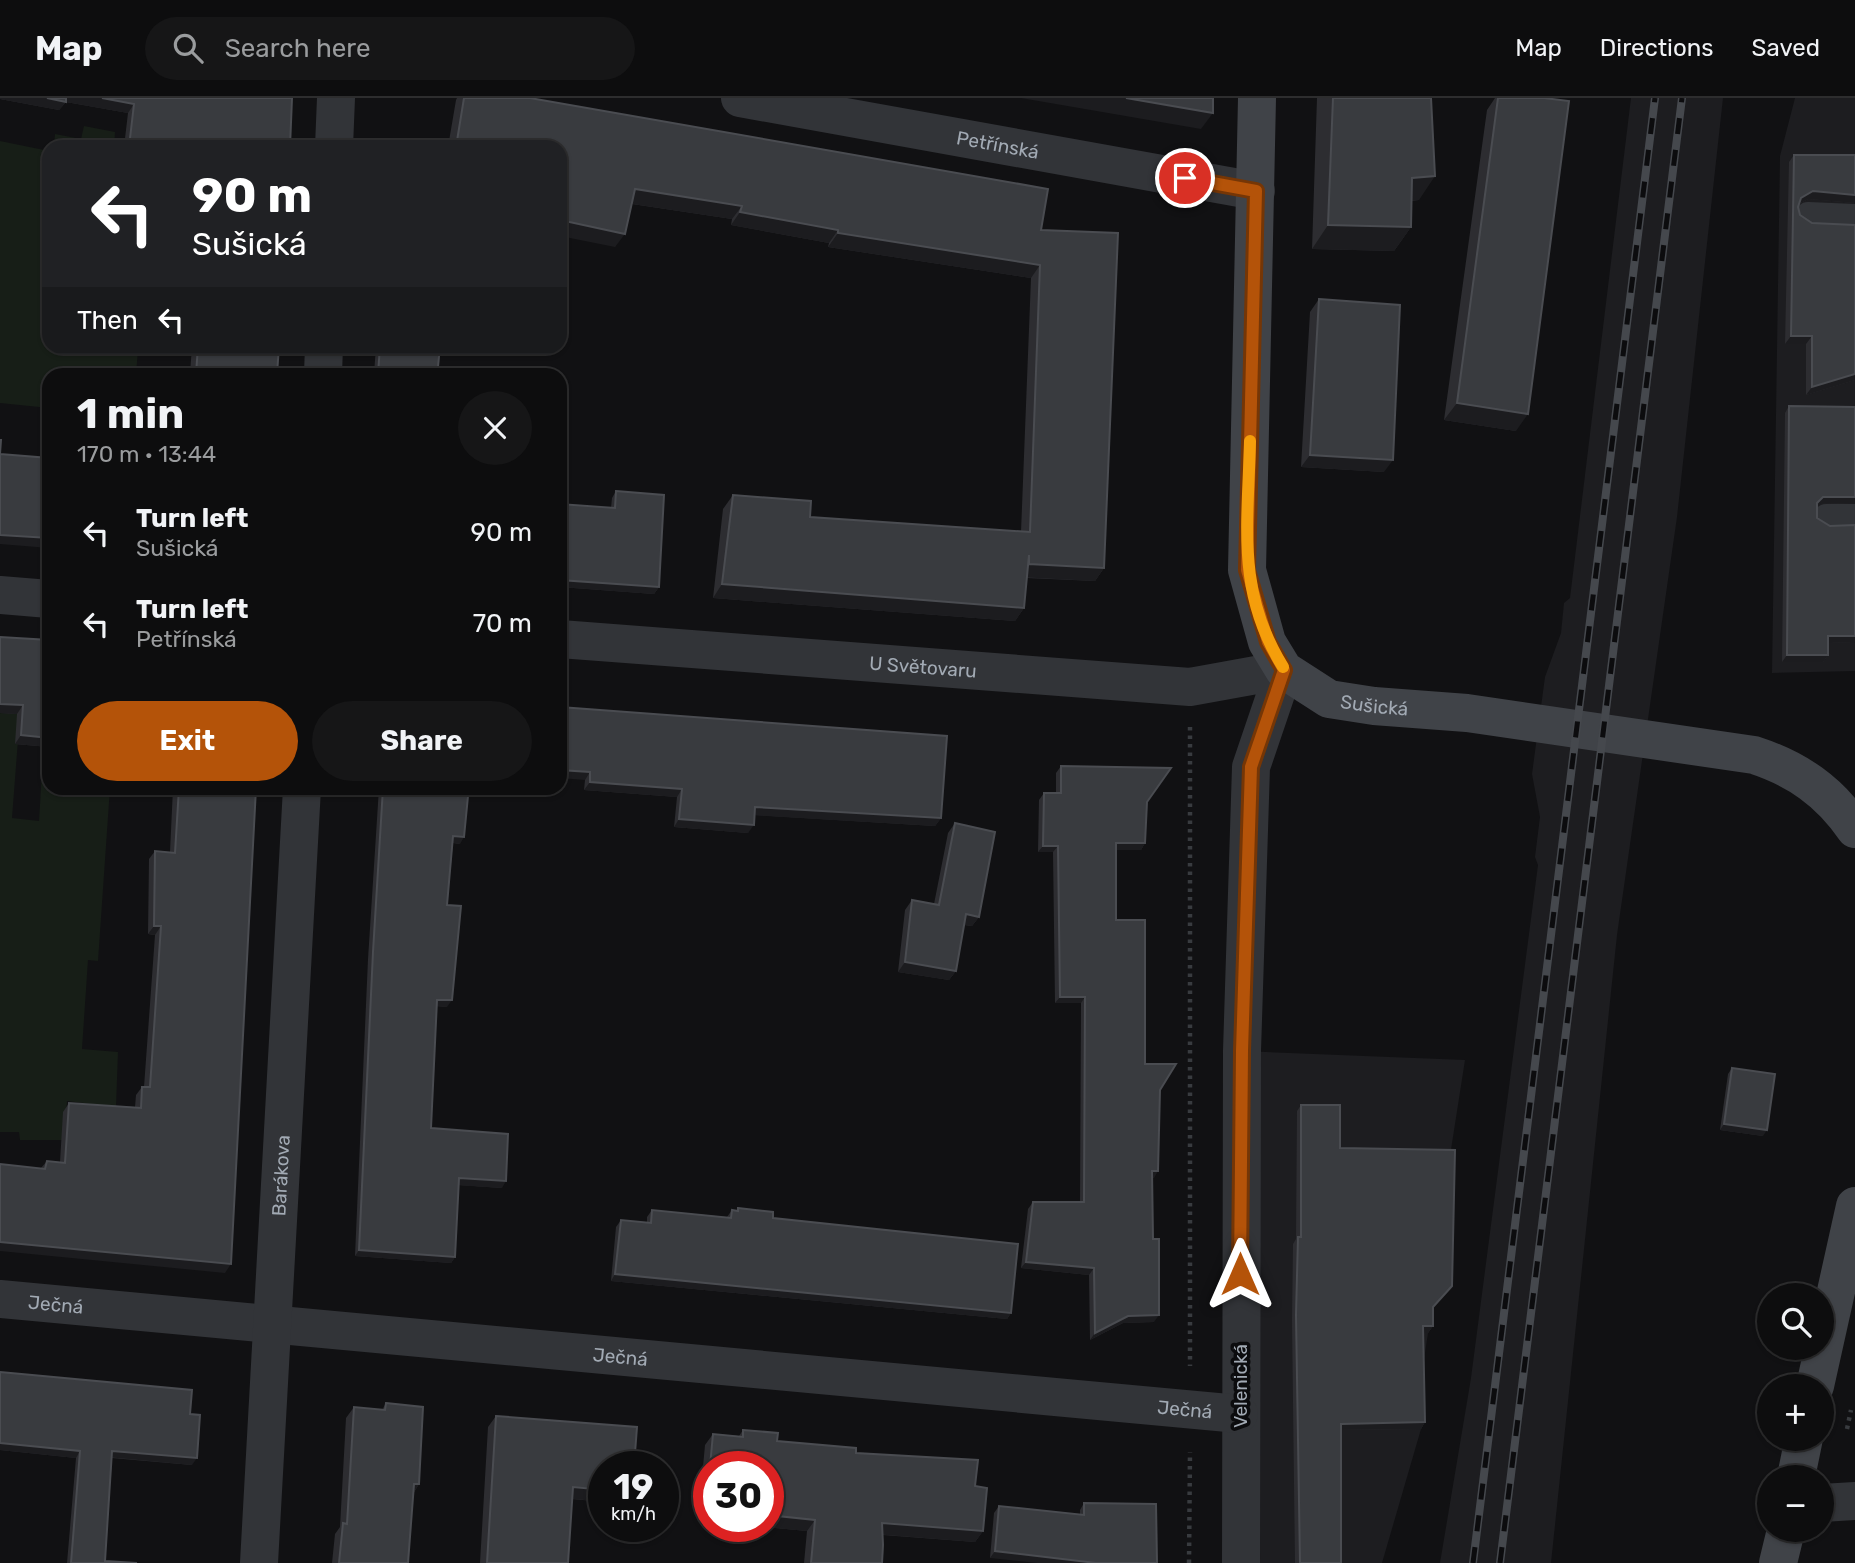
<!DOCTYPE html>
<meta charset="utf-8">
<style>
body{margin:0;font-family:Rubik,sans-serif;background:#161617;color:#f1f3f6;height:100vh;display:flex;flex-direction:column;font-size:26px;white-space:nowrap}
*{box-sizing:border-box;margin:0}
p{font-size:23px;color:#9a9c9e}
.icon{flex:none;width:38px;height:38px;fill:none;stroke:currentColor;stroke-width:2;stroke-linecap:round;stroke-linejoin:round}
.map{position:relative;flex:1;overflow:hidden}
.drawer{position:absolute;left:42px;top:270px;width:525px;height:427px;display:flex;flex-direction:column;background:#0d0d0e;border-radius:21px;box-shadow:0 2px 5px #0004,0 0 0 2px #2d2d2e}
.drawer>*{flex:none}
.hud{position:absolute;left:42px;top:42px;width:525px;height:214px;border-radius:21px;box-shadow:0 2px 5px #0004,0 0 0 2px #2d2d2e;background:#202124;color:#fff;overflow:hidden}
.fabs{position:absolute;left:1757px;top:1185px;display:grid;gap:14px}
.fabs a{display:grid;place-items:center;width:77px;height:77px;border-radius:50%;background:#0d0d0e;box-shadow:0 2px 5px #0004,0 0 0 2px #2d2d2e;font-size:35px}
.speed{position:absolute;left:588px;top:1353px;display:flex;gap:14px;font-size:35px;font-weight:700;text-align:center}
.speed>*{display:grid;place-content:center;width:91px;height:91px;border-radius:50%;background:#0d0d0e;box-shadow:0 2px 5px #0004,0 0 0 2px #2d2d2e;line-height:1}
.speed small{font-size:18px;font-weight:400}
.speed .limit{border:10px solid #d22;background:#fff;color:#111}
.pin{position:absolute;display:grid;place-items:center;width:60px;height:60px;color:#fff;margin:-30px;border:4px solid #fff;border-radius:50%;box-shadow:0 2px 7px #0007}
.me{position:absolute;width:77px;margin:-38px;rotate:0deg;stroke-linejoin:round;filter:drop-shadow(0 0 5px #0008)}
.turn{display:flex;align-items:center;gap:24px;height:147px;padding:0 35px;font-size:32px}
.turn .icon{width:91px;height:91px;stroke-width:2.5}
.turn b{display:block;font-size:49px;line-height:60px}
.then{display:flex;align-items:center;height:66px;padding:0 35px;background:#0003;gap:14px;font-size:26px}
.round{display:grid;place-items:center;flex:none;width:74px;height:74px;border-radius:37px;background:#161617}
.summary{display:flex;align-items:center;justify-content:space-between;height:119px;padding:0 35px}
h1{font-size:42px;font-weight:700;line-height:52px}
.primary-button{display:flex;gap:14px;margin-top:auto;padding:14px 35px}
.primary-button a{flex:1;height:80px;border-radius:42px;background:#b45309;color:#fff;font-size:28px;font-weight:700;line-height:80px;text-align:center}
.primary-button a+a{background:#161617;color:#f1f3f6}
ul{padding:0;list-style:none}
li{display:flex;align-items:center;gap:21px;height:91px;padding:0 35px}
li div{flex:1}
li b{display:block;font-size:26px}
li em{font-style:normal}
header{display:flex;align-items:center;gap:42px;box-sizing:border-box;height:98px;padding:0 35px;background:#0d0d0e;border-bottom:2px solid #2d2d2e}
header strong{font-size:33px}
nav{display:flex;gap:38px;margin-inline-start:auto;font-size:24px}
.search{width:490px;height:63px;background:#161617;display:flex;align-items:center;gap:18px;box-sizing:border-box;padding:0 24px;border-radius:38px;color:#9a9c9e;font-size:26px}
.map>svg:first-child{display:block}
</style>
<header>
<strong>Map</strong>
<div class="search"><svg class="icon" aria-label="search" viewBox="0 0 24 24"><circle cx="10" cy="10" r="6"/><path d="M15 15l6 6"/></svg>Search here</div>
<nav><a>Map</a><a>Directions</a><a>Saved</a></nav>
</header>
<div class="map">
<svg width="1855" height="1465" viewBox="0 0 1855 1465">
<rect width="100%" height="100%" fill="#111113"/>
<!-- built -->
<path fill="#1d1d20" d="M1631,0h92l-46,419 -60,418 -66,628h-111l31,-185 67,-513 -3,-8 5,-40 -8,-43 13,-97 16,-44 3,-30 6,-5z
M1795,0h60v573l-83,2 8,-517z
M1242,953l223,9 -15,96 -3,137h-18l-1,40 -8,53 1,43 -39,134h-141z"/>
<!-- green -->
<path fill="#171e17" d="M84,28l31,6 -1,15h-60l1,-13 26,5z
M0,43l49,10v195l102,1v4l-13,-1 -2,24h-87v34l-49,-5z
M0,615l20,1 -8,104 27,3 3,-50h7v17h61l-12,173 -10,-1 -6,89 36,3 -2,55 -49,-6 -3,39h-44l-1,-8h-19z"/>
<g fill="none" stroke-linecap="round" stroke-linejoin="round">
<!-- path -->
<path stroke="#383b3f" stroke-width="4.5" stroke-dasharray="3.5 5" stroke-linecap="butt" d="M1190,629v639
M1847,1331l4,-19
M1189,1465l1,-111"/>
<!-- lane -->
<path stroke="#323438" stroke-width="26" d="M1808,117l47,2
M1826,419h29"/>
<!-- street -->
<g stroke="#323438" stroke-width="38">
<path id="s1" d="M740,0l516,93"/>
<path d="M334,49l2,-49"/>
<path d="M323,276l1,-28"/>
<path d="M0,497l49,4"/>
<path id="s2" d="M560,541l630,48 94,-17 -33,97 -9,284 -1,512"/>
<path id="s3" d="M0,1201l1239,115"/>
<path d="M1822,1405l33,-2"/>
<path id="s4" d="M259,1465l43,-775"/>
</g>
<!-- secondary -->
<g stroke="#404348" stroke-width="38">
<path id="s5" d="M1257,0l-10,472 20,72 17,28 45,29 45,7 93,7 287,42c43,14 75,36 101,74"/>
<path d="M1815,1288l40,-180"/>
<path d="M1796,1379l8,-39"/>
<path d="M1778,1465l8,-33"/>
</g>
<!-- rail casing -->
<g stroke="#45484d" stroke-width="8">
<path id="rail" d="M1473,1465l182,-1465
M1500,1465l182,-1465"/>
</g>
<!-- rail -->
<use href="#rail" stroke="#0c0c0e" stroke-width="5" stroke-dasharray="16" stroke-linecap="butt"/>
</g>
<!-- wall -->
<path fill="#2d2d31" d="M292,0l-2,49h-166l4,-34 -62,-11 -7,8 -59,-11z
M457,0h73l511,132 63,338 -9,13 -68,-3 -3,30 -9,13 -302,-23 10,-89 10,-14 77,22 211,15 10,-254 -203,-31 1,-4 -98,-18 1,-6 -100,-15 -17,43 -55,-100h-112l8,-47z
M1317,0h114l-12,102 -8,1v26l-17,24 -82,-2z
M1495,0h49l-28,333 -72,-11 43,-310z
M1794,57h61v48l-47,-4 -9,5 -1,3 2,8 12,8 43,2v155l-49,15v-51h-21l4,-182z
M1319,201l65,173 -83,-5 9,-155z
M192,248h87l-2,28h-87z
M376,248h64l-2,21 10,7h-74z
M1789,308l66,1v97l-36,-1 -2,2v13l13,8 25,-1v118l-27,-1v13l-5,7h-41l3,-249z
M616,393l43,96 -5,7 -94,-7v-83l51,4 1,-10z
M0,539l49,3v107l-34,-3 2,-30 -17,-1z
M560,609l381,111 -6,8 -180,-11 -7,18 -74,-6 3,-30 -93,-7 1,-10z
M1061,668l86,36 -2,41 -4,7h-25v70l29,144 15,26 -6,88h-2l2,144 -31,1 -33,17 -1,-65 -68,-7 7,-59 5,-7h47l1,-199h-26l-2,-151h-15l1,-52 5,-7h12v-20z
M173,690h83l-31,485 -184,-105 6,-7 13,1 3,-50 6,-9 66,4 1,-12 6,-8h2l11,-152 -7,-1 1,-75 6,-8 15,1z
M379,690h66v7l15,49 -7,-1 -6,62v102l-10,-1 -6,122 71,60 -43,-3 -4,72 -4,6 -96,-7 13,-297z
M955,725l24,94 -7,9 -8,-1 -8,46 -7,9 -51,-8 7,-62 7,-10 22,4 14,-71z
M1732,970l31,68 -43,-6 8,-56z
M1301,1007l39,43 112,138 -19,22v18l-5,7h-5l2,89 -4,7 -80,1v133h-46l-3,-242 1,-77 3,-5 1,-128z
M738,1110l35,10 238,95 -4,6 -396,-38 5,-54 5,-7 26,3v-6l5,-7 75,7 5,-7 4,1z
M0,1274l190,42 2,51 -80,-7 -7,103 32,2h-70l9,-105 -76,-8z
M386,1305l33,81 -6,10 -5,69h-76l3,-29 5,-7 6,-109 8,-11 28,3z
M496,1318l108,86 -32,-3 -4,64h-88l8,-136z
M743,1332l34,11 79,12 119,33 8,45 -8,11 -92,-7 -1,28h-78l3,-32 -54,-5h15v-60h-59v56l-11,-1 7,-76 8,-11 26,2z
M1084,1405l72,1 -166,54 4,-45 5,-7 81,9v-5z"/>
<!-- shaded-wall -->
<path fill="#1c1c1f" d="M0,0h102l32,6 -6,9 -62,-11 -7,8 -59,-11z
M1021,0h105l87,15 -12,16z
M1435,78l-16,24 -24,2 17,-24z
M635,91l107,17 -10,13 -106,-16z
M1813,93l42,4v8l-47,-4 -13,7 6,-8z
M740,114l98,18 -9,13 -98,-18z
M560,122l65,14 -10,13 -55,-11z
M1328,127l83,2 -17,24 -82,-2z
M838,135l202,32 -9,13 -203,-31z
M1791,238h21l-6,8h-21z
M1855,276v6l-49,15 6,-8z
M1457,305l71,11 -12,17 -72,-11z
M1310,357l83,5 -9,12 -83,-5z
M1823,399h32v7l-36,-1 -7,7z
M0,437l49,3v10l-49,-4z
M1029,466l75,4 -9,13 -76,-4z
M560,482l99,7 -5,7 -94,-7z
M722,486l302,24 -9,13 -302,-23z
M1828,538h27v7l-31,-1z
M1787,557h41l-5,7h-41z
M0,606l23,1 -6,9 -17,-1z
M21,637l28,3v9l-34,-3z
M560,672l30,2 -5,8 -25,-2z
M590,684l92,7 -5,8 -93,-7z
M755,709l186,11 -6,8 -185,-11z
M679,721l75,6 -6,8 -74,-6z
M453,738l11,1 -4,7 -11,-2z
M1116,745h29l-4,7h-30z
M1043,748h15l-5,6h-15z
M966,816l13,3 -7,9 -13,-2z
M154,828h7l-6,9 -7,-1z
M905,864l51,9 -7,9 -51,-8z
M1060,899h25l-4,6h-26z
M437,902h15l-5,7 -14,-1z
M1724,1026l43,6 -4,6 -43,-6z
M1152,1073h6l-4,7h-7z
M459,1080l47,3 -4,7 -47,-3z
M0,1144l231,22 -6,9 -225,-22z
M359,1152l96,7 -4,6 -96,-7z
M1026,1164l68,6 -5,7 -68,-7z
M615,1176l396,39 -4,6 -396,-38z
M1159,1217l-5,7 -31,1 -33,17 5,-7 33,-17z
M1423,1228h10l-5,7h-9z
M1425,1324l-4,7 -85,1 5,-6z
M0,1345l80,8 -4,7 -76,-8z
M112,1353l85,7 -5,7 -85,-8z
M414,1386h5l-7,11z
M573,1389l31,3v12l-39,-4z
M706,1411h3v13l-11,-1z
M768,1417l47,5 -8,11 -54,-5h15z
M882,1425l101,8 -8,11 -101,-8z
M995,1453l101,12h-59l-47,-5z"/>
<!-- building -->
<path fill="#393b3f" stroke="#4a4c51" stroke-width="2" d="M47,0h19v4z
M102,0h190l-2,49h-161l5,-43z
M464,0h66l518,91 -7,41 77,3 -14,335 -75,-4v-9l-5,53 -302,-24 11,-89 78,6 -1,16 220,15 10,-267 -202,-32v-3l-98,-18 2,-6 -107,-17 -10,45 -65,-14v-73h-104z
M1126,0h87v15z
M1333,0h98l4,78 -23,2 -1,49 -83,-2z
M1498,0h46l25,3 -41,313 -71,-11z
M1794,57h61v40l-42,-4 -12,7 -3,9 2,8 12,8 43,2v149l-43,13v-51h-21z
M1319,201l81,6 -7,155 -83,-5z
M198,248h81l-2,28h-81z
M380,248h60l-2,21 11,1 -1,6h-70z
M1789,308l66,1v90h-32l-6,6v15l13,8 25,-1v111h-27v19h-41z
M0,342h1l-1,14 49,4v80l-49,-3z
M616,393l48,4 -5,92 -99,-7v-76l55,4z
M0,539l49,3v98l-28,-3 2,-30 -23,-1z
M560,609l387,29 -6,82 -186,-11 -1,18 -75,-6 3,-30 -92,-7v-10l-30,-2z
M1061,668l110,2 -24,34 -2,41h-29v77h29v144h31l-16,26 -2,81h-6l1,68h6v76l-31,1 -33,17 -1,-65 -68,-6 7,-60h51l1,-205h-25l-2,-151h-15l1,-53h17z
M179,690h77l-25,476 -231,-22v-78l45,5 2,-8 18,2 4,-60 72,5 1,-21h8l11,-161h-7l1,-75 20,2z
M383,690h62v7l23,1 -4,41 -11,-1 -6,69 14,1 -9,94h-15l-6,128 77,6 -2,47 -47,-3 -4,79 -96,-7 14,-298z
M955,725l40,9 -16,85 -13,-3 -10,57 -51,-9 7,-62 27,5z
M1732,970l43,6 -8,56 -43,-6z
M1301,1007h39v43l115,2 -3,136 -19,21v19h-10l2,96 -84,2v139h-41l-4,-248 2,-78h3z
M738,1110l35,4v6l245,26 -7,69 -396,-39 6,-54 30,3 1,-13 79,8 1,-8 6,1z
M0,1274l192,18 -2,24 10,1 -3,43 -85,-7 -7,110 32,2h-66l9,-112 -80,-8z
M386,1305l37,4 -4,77h-5l-6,79h-69l4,-40 4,1 7,-117 31,3z
M496,1318l141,11 -3,39h-30v24l-31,-3 -5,76h-81z
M743,1332l35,3 -1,8 79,7v5l122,7 -3,26 12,2 -4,43 -101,-8 1,22 -1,18h-71l4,-43 -47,-5v-49h-58l3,-32 30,3z
M709,1380v31h-3z
M1084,1405l72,1 1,59h-61l-101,-12 4,-45 85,9z"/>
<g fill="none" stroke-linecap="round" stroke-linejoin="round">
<!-- route casing -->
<g stroke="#753606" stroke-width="18">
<path id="route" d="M1185,80l71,13 -9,379 21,72 16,28 -33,97 -9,284 -2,223"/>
</g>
<!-- route -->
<use href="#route" stroke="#b45309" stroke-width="12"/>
<!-- slow -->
<path stroke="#f59e0b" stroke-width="12" d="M1250,343c-2,85 -14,150 33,226"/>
</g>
<g text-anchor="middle" stroke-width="7" stroke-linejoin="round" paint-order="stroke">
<!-- street labels -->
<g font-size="19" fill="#a2aab4" stroke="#0c0c0e">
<text dy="7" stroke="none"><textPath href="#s1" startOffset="262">Petřínská</textPath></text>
<text dy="7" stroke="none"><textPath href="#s2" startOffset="364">U Světovaru</textPath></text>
<text dy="7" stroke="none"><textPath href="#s5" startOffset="679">Sušická</textPath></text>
<text dy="7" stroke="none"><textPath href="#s4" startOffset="388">Barákova</textPath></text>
<text dy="7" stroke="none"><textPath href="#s3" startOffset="56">Ječná</textPath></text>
<text dy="7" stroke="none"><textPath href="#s3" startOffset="623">Ječná</textPath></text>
<text transform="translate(1240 1288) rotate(-90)" y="7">Velenická</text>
<text dy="7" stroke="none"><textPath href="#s3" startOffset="1190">Ječná</textPath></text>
</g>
</g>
</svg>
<div class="fabs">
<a><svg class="icon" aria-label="search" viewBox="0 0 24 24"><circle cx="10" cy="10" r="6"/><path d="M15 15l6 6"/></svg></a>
<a>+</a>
<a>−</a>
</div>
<div class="speed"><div>19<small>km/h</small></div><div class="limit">30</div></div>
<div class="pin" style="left:1185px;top:80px;background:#d93025"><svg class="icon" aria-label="arrive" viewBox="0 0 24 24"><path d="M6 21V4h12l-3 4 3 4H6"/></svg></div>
<svg class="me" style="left:1240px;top:1176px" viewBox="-20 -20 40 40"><path d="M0-17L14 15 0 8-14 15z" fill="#b45309" stroke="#fff" stroke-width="4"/></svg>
<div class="hud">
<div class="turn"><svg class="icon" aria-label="left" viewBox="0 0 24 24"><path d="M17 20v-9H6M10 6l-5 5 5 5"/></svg><div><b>90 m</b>Sušická</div></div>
<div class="then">Then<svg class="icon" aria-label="left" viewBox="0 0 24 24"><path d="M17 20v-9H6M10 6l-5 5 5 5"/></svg></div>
</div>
<section class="drawer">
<div class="summary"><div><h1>1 min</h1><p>170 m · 13:44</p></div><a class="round"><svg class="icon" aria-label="close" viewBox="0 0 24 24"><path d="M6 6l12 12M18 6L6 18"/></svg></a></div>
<ul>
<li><svg class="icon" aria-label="left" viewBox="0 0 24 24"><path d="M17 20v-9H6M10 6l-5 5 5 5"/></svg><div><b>Turn left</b><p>Sušická</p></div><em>90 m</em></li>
<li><svg class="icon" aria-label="left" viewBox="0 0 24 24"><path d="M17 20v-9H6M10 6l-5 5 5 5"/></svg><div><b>Turn left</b><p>Petřínská</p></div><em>70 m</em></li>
</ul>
<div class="primary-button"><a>Exit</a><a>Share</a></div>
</section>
</div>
